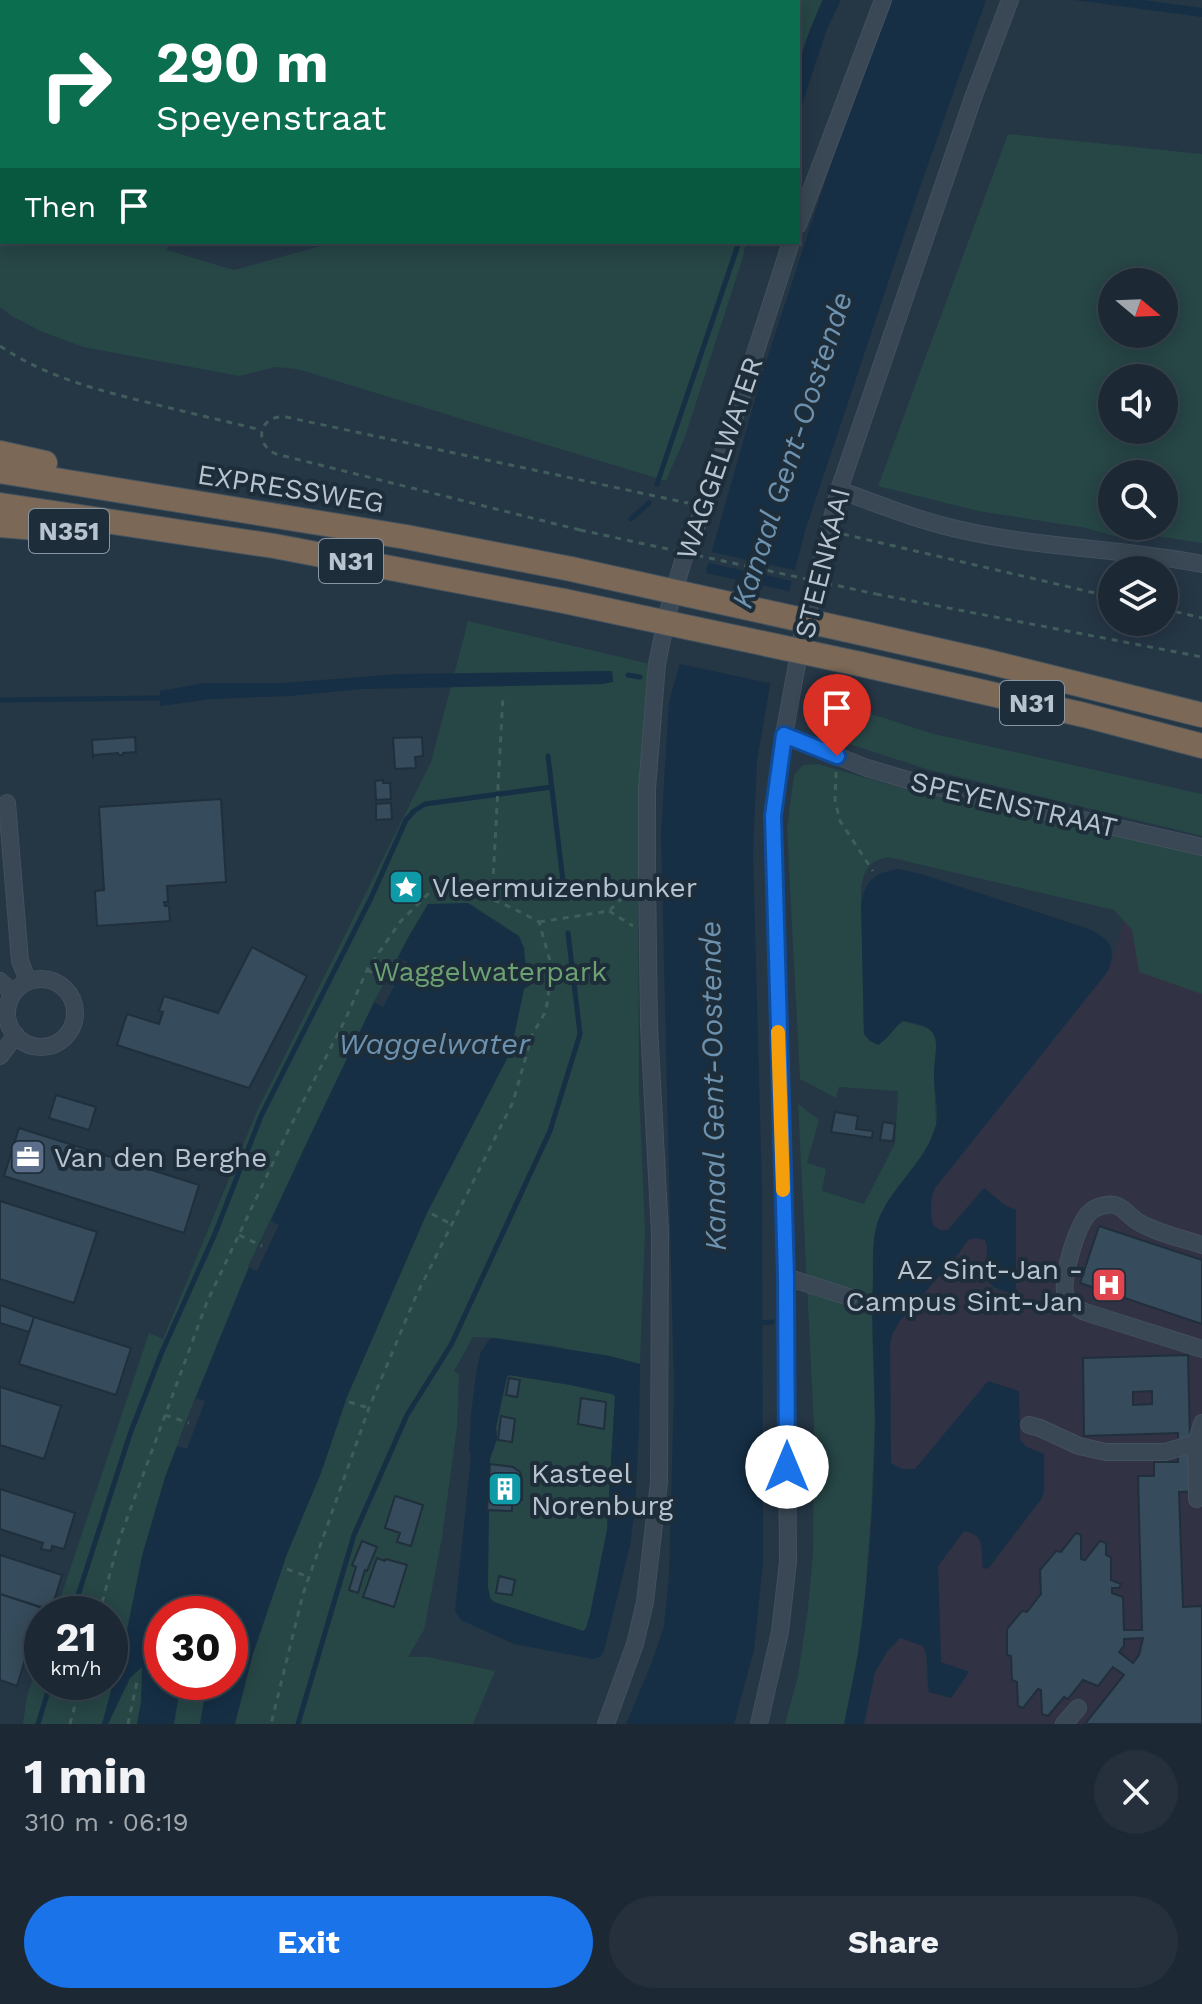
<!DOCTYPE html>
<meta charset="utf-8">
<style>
body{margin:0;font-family:"Work Sans",sans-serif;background:#25303c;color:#f1f3f6;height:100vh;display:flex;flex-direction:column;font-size:30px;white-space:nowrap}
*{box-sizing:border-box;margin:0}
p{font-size:26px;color:#a0a6ac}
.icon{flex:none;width:44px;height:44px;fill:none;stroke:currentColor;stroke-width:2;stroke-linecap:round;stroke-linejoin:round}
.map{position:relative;height:1724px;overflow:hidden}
.sheet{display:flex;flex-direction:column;background:#1c2834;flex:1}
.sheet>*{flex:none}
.hud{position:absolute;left:0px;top:0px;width:800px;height:244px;box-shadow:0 4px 20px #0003,0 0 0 2px #3a444f;background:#0b6e4f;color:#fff;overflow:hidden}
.needle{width:52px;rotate:109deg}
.fabs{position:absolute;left:1098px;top:268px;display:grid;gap:16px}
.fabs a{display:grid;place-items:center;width:80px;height:80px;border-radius:50%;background:#1c2834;box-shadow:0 4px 20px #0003,0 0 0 2px #3a444f;font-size:40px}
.speed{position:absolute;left:24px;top:1596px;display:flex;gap:16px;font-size:40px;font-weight:700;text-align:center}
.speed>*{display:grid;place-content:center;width:104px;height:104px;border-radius:50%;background:#1c2834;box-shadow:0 4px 20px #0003,0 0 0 2px #3a444f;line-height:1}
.speed small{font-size:20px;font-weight:400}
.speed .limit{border:12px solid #d22;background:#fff;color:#111}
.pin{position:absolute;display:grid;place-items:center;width:68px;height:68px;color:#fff;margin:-82px -34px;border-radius:50% 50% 50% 0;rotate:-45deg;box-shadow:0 0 8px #0007}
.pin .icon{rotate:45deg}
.me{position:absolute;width:88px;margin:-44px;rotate:0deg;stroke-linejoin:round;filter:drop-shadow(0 0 6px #0008)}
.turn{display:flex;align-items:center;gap:28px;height:168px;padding:0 24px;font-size:36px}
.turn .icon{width:104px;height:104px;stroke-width:2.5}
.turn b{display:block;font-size:56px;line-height:68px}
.then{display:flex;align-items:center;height:76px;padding:0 24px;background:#0003;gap:16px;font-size:30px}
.round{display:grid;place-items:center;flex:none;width:84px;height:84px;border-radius:42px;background:#25303c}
.summary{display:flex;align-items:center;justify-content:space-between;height:136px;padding:0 24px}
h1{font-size:48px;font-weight:700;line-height:60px}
.action{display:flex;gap:16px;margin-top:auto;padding:16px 24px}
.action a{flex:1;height:92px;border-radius:48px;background:#1a73e8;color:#fff;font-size:32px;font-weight:700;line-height:92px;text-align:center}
.action a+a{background:#25303c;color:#f1f3f6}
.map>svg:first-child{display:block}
</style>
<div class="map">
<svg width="1202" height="1724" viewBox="0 0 1202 1724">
<rect width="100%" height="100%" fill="#253645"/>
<!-- medical -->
<path fill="#323245" d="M1149,843l53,12v869h-338l11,-52 12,-20 13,-14 23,7 3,6v29l3,12 22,6 13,-17 -23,-19 -3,-96 26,-35 11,2 5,5 3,30 42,-122 -5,-6 -1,-49 -104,78h-13l-11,-6 -1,-119 3,-11 6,-11 59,-68 10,-14 8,-2 9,2 2,6 1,36 4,6 7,3 17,2v-83l-10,-4 -22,-18 -37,42h-7l-7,-5 -2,-8v-20l4,-9 173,-217z"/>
<!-- green -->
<path fill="#274646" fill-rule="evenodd" d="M0,0h213l-1,2h-210v240h166l-1,8 67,20 101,-28h411l-3,15 -58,180 -19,44 -369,-112 -21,-2 -37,9 -156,-29 -43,-16 -30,-16 -10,-8z
M335,0h487l-24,60v-58h-462z
M1008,134l194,20v389l-60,-9 -17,5 -39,-11 -108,-17 -100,-25zM1112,282h52v52h-52zM1112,378h52v52h-52zM1112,474h52v52h-52z
M468,621l182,43 -12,211 1,214 6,142 -5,133 -93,-19 -51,-7 -23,-1 -19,34 5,3 -2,53 -15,111 -18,92 -16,27h20l67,14 -22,53h-450l4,-28 15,-43v29h68v-68h-55l94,-281 14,6 94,-228 174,-349 20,-76 151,-2 11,-3 -1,-10 -158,4zM162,1614h68v68h-68z
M822,698l108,35 272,61v42l-276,-67 -86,-28 -16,-21z
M818,764l90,26 294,65v139l-63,-22 -7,-42 -18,-20 -226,-53c-20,5 -23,11 -27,31l3,146 21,6 13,-15 5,-4 25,7 5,4 4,10 -3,31 2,51 -6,17 -56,103 -2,74 3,106 -4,91 -6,80 -7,60 -14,69h-59l13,-48 10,-68 5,-54 1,-127 -16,-323 21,16 -12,43 19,6 -4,22 42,13 31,-61 3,-52 -59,-4 -3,11 -36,-19 -13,-250 7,-54 9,-10z
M509,1375l62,10 40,9 4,2 -8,134 -17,85 -4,13 -3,3 -89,-29 -4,-4 -2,-11 -1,-77 3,-52 7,-19 -1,-12 11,-51z"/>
<!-- water -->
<path fill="#162f45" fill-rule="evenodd" d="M823,0h18l-14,29 -29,87v-49l12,-37z
M891,0h95l-67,190 -114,341 -26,100 -22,130 -4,90 9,339 1,372 -9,88 -20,74h-108l24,-57 14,-40 5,-51 5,-187 -13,-556 8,-131 95,-334 68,-207z
M1075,0h68l59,8v9z
M612,671l1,11 -11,2 -239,5 -74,7 -77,3 -52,7v-15l45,-8h78l117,-9z
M898,869l23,5 168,55c21,10 28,20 19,42l-173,217c-5,11 -5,25 -2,37l7,5h8l36,-42 22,18 10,4v84c-36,-7 -29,-16 -29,-48l-2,-6 -9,-2 -8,2 -10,14 -59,68 -6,11 -3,11 1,119 11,6h13l73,-88 31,10 1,48 5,7 19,8v38l-2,6 -54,71 -5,-1c-2,-19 3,-33 -19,-37l-26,35 3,96 28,10 -18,26 -22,-6c-3,-15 1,-33 -6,-46l-23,-8 -13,14 -12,20 -11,52h-20c5,-24 10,-47 14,-71 11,-75 16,-153 17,-229 0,-49 -4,-97 -2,-146 0,-17 -1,-36 4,-54 11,-35 50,-63 59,-98 4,-17 -3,-37 -2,-54 2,-33 10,-45 -31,-51 -10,7 -15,18 -25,24l-8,-4 -6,-7 -3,-129c4,-25 14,-32 37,-36z
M468,903l51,33 5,12 2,22 9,12 -11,7 -13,62 -84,162 -80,184 -26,76 -34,81 -34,100 -18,70h-35l7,-42h23v-68h-68v68h19l-7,42h-37l4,-23 1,-34 -12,11 -22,46h-6l25,-94 15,-74 23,-79 32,-83 51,-125 61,-131 64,-134 36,-68 19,-32z
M493,1338l117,18 30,8 -1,63 -4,81 -5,37 -26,106 -3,5 -8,3 -79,-15 -53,-24 -6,-9 16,-155 -2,-4 2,-38 6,-46 4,-16 8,-12zM510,1375l61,10 41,9 3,2 -8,134 -17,85 -4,13 -3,3 -89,-29 -4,-4 -2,-11 1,-77h-2l3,-51 7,-20 -1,-12 11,-51z"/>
<!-- pier -->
<path fill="#253645" d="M707,551l92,20 -3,11 -92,-20z
M701,572l92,20 -10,40 -10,52 -98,-21z
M398,957l9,5 -24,45 -9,-5z
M270,1220l9,5 -22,46 -9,-4z
M195,1398l10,3 -18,48 -10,-3z"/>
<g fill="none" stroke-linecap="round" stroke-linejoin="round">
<!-- stream -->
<path stroke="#162f45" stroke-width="5" d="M657,484l82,-242
M631,519l18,-16
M628,675l12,2
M0,700l160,-2
M548,756l17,142
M757,1323l15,-1
M72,1614l58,-180 31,-80 53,-118 47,-120 110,-218 35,-78 8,-9 11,-7 127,-17
M38,1724l13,-42
M298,1724l56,-189 53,-120 44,-70 99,-214 30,-97 -12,-101"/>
</g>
<!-- building -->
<path fill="#364b5b" stroke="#202f3c" stroke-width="2" fill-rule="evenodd" d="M135,737l1,17 -1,-2 -12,1v2h-4l-1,-2 -24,2 -1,2 -1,-17z
M422,737l1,19 -8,1 1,11 -21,1 -2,-31z
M383,780v3h7l1,16 -15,1 -1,-19z
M221,799l5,83 -59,4 1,16h-4l1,4h4l1,15 -73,5 -2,-35 9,-1 -5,-83z
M391,803l1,16 -16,1v-16z
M252,947l55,29 -58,112 -132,-43 10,-31 32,10 4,-12 -4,-1 5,-15 54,17z
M56,1095l40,12 -7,23 -40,-12z
M835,1112l23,4 -2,13 17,2 -1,7 -41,-6z
M883,1122l12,2 -2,17 -13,-1z
M19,1128l180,57 -15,48 -180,-57z
M0,1201l97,31 -23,71 -74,-24z
M1099,1226l103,34v64l-122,-41z
M0,1305l34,12 -5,15 -29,-9z
M34,1317l97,31 -15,47 -97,-31z
M1188,1355l3,125 11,11 -23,1 4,115 19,-1v118h-117l39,-49 -11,-8 -15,19 -15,-6 -15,19 -4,-2 -16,19 -6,-2 -1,-24 -3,-1 -15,19 -5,-2 -1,-24 -5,-2 -1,-24 -4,-1v-26l15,-18 5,1 14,-18 -1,-24 16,-19 5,1 15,-19 5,2v24l4,1 15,-19 6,2v12l5,2v23l10,4 -2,4h-7v5l11,4 1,33h18l-4,-154h16v-14h24v-29l-94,3 -1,-78zM1152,1391v13l-19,1v-13zM1143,1638l-4,17 -6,8 -14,-11 5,-6v-7z
M509,1378l11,2 -3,17 -11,-2z
M0,1387l61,19 -17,53 -44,-14z
M581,1398l25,4 -2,27 -26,-5z
M501,1416l14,3 -3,23 -14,-2z
M490,1464l23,3 7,5 2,7v21h-10v11l-25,-1z
M0,1489l75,24 -11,36 -12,-3 -1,5 -10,-2 2,-6 -43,-14z
M395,1496l28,9 -12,41 -14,-4 3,-9 -15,-5z
M362,1541l15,6 -10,24 -2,-1 -7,23 -9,-3 7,-23 -4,-2z
M0,1555l62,20 -11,36 -51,-17z
M377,1558l8,3 1,-2 21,6 -13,42 -31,-10z
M499,1576l16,4 -3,15 -16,-2z
M0,1594l41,13 -24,79 -17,-6z"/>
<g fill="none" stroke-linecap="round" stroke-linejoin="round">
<!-- minor casing -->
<g stroke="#43515e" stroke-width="18">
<path id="minor" d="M335,0l1,2
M798,225l85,-225
M839,490c39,14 78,30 118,39 80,19 164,19 245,35
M784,735l83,33 44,13 291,66
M7,803l13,158 8,20
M7 1013a34 34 0 1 1 68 0a34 34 0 1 1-68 0Z
M0,981l13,12
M0,1056l16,-21
M1202,1245c-18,-6 -51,-14 -65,-24 -11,-7 -16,-19 -31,-16 -6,1 -13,4 -17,8 -12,13 -29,66 -23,84 3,8 12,12 19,15l117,37
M786,1277l63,20
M1029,1425l11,3 39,18 27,6h59l31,-9
M1197,1499l-1,-56 6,-20
M606,1724l29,-80 10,-42 14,-120 1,-249 -11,-207 -2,-152v-85l10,-125 10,-49 16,-54 30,-77 78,-242
M759,1724l21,-92 8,-70 -2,-285 -8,-261 -5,-200 11,-81 18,-98 37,-147 134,-392 37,-98
M1064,1724l14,-16"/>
</g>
<!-- highway casing -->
<g stroke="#44535f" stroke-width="26">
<path id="highway" d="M0,453l45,10
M0,471l406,66 165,32
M0,505l274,41 290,55
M0,525l61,5
M866,634l119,27 217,54
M860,664l224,51 118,31"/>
</g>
<!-- path -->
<path stroke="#405d5c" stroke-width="3" stroke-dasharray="6 6" stroke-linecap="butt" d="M0,346c48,32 98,44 154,58 35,9 71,17 107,26
M580,530l-304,-76c-24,-11 -16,-40 10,-37l402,86
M843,534l269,63
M876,594l326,63
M1164,609l38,9
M836,772l-1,28 5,21 33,50
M492,898l11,-203
M609,911l24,15
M539,922l70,-11 21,-21
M367,970l22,11
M432,1214l19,10
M239,1235l23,11
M349,1402l20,6
M165,1415l24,8
M287,1569l22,8
M99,1614l20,-74 88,-238 82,-173 57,-111 21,-48 33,-48 29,-29c11,0 22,-2 32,-1 28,3 54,17 78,30l13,46 -6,43 -14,24 -19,67 -97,194 -47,112 -66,186 -32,130
M70,1724l11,-42
M128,1724l10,-47"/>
<!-- minor -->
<use href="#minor" stroke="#394854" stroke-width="16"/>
<!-- highway -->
<use href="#highway" stroke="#7b6856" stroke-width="24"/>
<!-- highway-bridge casing -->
<g stroke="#44535f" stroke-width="26" stroke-linecap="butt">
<path id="highway-bridge" d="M571,569l295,65
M564,601l296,63"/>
</g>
<!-- path-bridge -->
<path stroke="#405d5c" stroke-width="3" stroke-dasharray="6 6" stroke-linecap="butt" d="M580,530l296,64"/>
<!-- highway-bridge -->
<use href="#highway-bridge" stroke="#7b6856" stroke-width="24"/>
</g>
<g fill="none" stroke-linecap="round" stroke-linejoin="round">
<!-- route casing -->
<g stroke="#114b97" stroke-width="20">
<path id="route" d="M787,1467l-1,-190 -13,-461 11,-81 53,21"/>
</g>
<!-- route -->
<use href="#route" stroke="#1a73e8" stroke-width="14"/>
<!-- slow -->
<path stroke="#f59e0b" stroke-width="14" d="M778,1032l5,158"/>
</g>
<!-- icons -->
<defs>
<g id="sight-square" transform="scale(1.8)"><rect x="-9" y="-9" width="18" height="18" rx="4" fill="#0f9aa8" stroke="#1e2d3a"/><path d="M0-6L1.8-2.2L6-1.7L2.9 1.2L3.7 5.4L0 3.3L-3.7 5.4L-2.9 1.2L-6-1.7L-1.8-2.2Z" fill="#fff"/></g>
<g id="office-square" transform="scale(1.8)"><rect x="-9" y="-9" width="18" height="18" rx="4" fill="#5c6f8a" stroke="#1e2d3a"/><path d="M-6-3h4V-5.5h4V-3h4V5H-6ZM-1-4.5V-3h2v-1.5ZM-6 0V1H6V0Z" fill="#fff"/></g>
<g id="hospital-square" transform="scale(1.8)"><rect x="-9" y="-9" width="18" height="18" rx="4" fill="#e0444e" stroke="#1e2d3a"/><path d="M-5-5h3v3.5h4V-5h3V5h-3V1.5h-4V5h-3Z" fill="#fff"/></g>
<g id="building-square" transform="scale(1.8)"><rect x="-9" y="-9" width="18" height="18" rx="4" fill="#0f9aa8" stroke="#1e2d3a"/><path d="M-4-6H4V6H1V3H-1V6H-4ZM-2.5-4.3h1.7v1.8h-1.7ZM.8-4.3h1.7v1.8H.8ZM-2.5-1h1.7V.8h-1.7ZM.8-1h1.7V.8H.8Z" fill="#fff"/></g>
</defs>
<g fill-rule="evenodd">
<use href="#sight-square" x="406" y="887"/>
<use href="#office-square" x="28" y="1157"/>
<use href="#hospital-square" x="1109" y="1285"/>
<use href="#building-square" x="505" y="1489"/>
</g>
<g text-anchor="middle" stroke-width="8" stroke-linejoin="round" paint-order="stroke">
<!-- shield labels -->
<g fill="#1e2d3a" stroke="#8996a2" stroke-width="2">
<rect x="29" y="509" width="80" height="44" rx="6"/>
<rect x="319" y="539" width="64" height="44" rx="6"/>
<rect x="1000" y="681" width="64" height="44" rx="6"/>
</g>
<g font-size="26" font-weight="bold" fill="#b7c3ce">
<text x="69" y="540">N351</text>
<text x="351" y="570">N31</text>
<text x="1032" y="712">N31</text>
</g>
<!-- street labels -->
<g font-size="28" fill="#b7c3ce" stroke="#1e2d3a">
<text transform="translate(719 458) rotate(-71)" y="10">WAGGELWATER</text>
<text transform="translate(291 488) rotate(9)" y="10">EXPRESSWEG</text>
<text transform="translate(822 563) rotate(-76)" y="10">STEENKAAI</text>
<text transform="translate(1014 804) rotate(13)" y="10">SPEYENSTRAAT</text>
</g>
<!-- poi labels -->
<g font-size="28" fill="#b7c3ce" stroke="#1e2d3a" text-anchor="start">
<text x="432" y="897">Vleermuizenbunker</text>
<text x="54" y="1167">Van den Berghe</text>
<text x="1083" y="1279" text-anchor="end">AZ Sint-Jan -<tspan x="1083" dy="32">Campus Sint-Jan</tspan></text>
<text x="531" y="1483">Kasteel<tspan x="531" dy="32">Norenburg</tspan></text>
</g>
<!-- park labels -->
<g font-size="28" fill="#6ca171" stroke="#1e2d3a">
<text x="490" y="981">Waggelwaterpark</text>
</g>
<!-- water labels -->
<g font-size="30" font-style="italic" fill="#6d92af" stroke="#1e2d3a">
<text transform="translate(792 450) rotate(-72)" y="10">Kanaal Gent-Oostende</text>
<text x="434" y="1054">Waggelwater</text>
<text transform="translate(713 1086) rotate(-91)" y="10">Kanaal Gent-Oostende</text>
</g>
</g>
</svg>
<div class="fabs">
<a><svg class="needle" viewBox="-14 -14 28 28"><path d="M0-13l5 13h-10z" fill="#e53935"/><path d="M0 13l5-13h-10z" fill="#a0a6ac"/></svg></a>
<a><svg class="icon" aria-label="sound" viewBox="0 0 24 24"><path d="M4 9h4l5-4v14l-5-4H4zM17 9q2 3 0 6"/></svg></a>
<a><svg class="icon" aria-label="search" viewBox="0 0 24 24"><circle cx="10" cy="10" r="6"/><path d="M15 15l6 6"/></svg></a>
<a><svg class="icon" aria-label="layers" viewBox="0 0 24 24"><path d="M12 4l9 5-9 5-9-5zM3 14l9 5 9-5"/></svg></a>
</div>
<div class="speed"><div>21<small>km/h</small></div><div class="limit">30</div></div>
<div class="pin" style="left:837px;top:756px;background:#d93025"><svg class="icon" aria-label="arrive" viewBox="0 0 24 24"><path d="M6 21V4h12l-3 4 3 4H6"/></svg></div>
<svg class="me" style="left:787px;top:1467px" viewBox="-20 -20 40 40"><circle r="19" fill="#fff"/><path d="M0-13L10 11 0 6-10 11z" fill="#1a73e8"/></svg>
<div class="hud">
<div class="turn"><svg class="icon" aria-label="right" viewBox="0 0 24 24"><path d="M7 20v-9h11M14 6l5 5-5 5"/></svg><div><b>290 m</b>Speyenstraat</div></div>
<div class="then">Then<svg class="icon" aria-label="arrive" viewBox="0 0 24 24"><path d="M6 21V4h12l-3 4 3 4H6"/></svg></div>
</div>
</div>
<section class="sheet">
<div class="summary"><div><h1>1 min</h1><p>310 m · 06:19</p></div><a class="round"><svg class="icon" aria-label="close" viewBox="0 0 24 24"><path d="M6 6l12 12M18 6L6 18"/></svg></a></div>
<div class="action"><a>Exit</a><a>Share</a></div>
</section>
